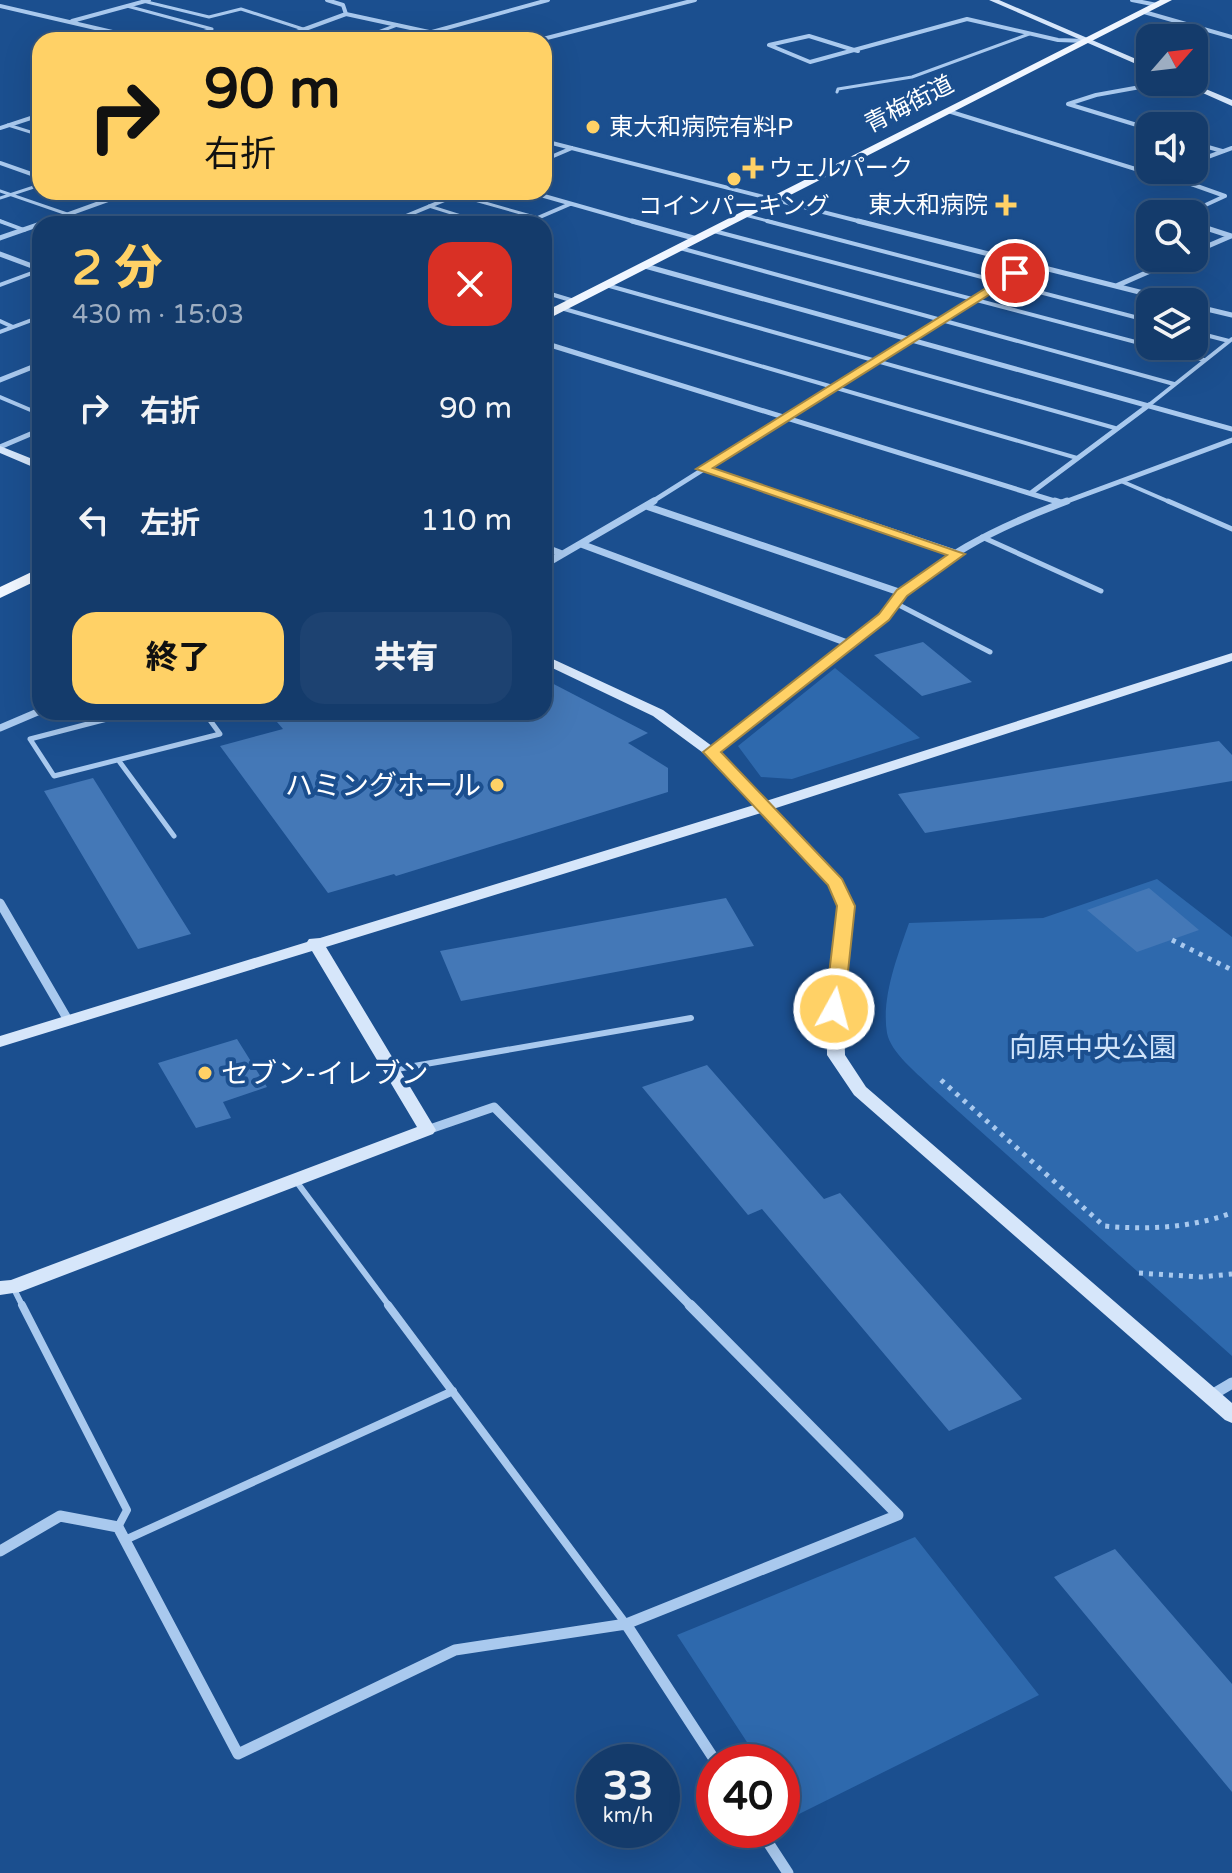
<!DOCTYPE html>
<html lang="ja">
<meta charset="utf-8">
<style>
body{margin:0;font-family:"Varela Round","Noto Sans JP",sans-serif;background:#1d4271;color:#f1f3f6;height:100vh;display:flex;flex-direction:column;font-size:30px;white-space:nowrap}
*{box-sizing:border-box;margin:0}
p{font-size:26px;color:#9dadc1}
.icon{flex:none;width:44px;height:44px;fill:none;stroke:currentColor;stroke-width:2;stroke-linecap:round;stroke-linejoin:round}
.map{position:relative;flex:1;overflow:hidden}
.panel{position:absolute;left:32px;top:216px;width:520px;height:504px;display:flex;flex-direction:column;background:#143b6b;border-radius:24px;box-shadow:0 8px 32px #0002,0 0 0 2px #33557e}
.panel>*{flex:none}
.banner{position:absolute;left:32px;top:32px;width:520px;height:168px;border-radius:24px;box-shadow:0 8px 32px #0002,0 0 0 2px #33557e;background:#ffd166;color:#111;overflow:hidden}
.needle{width:52px;rotate:62deg}
.controls{position:absolute;left:1136px;top:24px;display:grid;gap:16px}
.controls a{display:grid;place-items:center;width:72px;height:72px;border-radius:16px;background:#143b6b;box-shadow:0 8px 32px #0002,0 0 0 2px #33557e;font-size:40px}
.speed{position:absolute;left:576px;top:1744px;display:flex;gap:16px;font-size:40px;font-weight:700;text-align:center}
.speed>*{display:grid;place-content:center;width:104px;height:104px;border-radius:50%;background:#143b6b;box-shadow:0 8px 32px #0002,0 0 0 2px #33557e;line-height:1}
.speed small{font-size:20px;font-weight:400}
.speed .limit{border:12px solid #d22;background:#fff;color:#111}
.pin{position:absolute;display:grid;place-items:center;width:68px;height:68px;color:#fff;margin:-34px;border:4px solid #fff;border-radius:50%;box-shadow:0 2px 8px #0007}
.me{position:absolute;width:88px;margin:-44px;rotate:7deg;stroke-linejoin:round;filter:drop-shadow(0 0 6px #0008)}
.turn{display:flex;align-items:center;gap:28px;height:168px;padding:0 40px;font-size:36px}
.turn .icon{width:104px;height:104px;stroke-width:2.5}
.turn b{display:block;font-size:56px;line-height:68px}
.round{display:grid;place-items:center;flex:none;width:84px;height:84px;border-radius:24px;background:#1d4271}
.head{display:flex;align-items:center;justify-content:space-between;height:136px;padding:0 40px}
h1{font-size:48px;font-weight:800;line-height:60px;color:#ffd166}
.cta{display:flex;gap:16px;margin-top:auto;padding:16px 40px}
.cta a{flex:1;height:92px;border-radius:24px;background:#ffd166;color:#111;font-size:32px;font-weight:800;line-height:92px;text-align:center}
.cta a+a{background:#1d4271;color:#f1f3f6}
ul{padding:0;list-style:none}
li{display:flex;align-items:center;gap:24px;height:112px;padding:0 40px}
li div{flex:1}
li b{display:block;font-size:30px}
li em{font-style:normal}
.map>svg:first-child{display:block}
</style>
<div class="map">
<svg width="1232" height="1873" viewBox="0 0 1232 1873">
<rect width="100%" height="100%" fill="#1b4f8f"/>
<!-- green -->
<path fill="#2e69ad" d="M835,668l85,70 -128,41 -31,-2 -23,-31z
M1157,879l75,58v419l-302,-270c-14,-14 -39,-33 -43,-53 -6,-36 11,-78 22,-110l134,-5z
M915,1537l124,158 -244,121 -13,-21v-33h-22l-83,-127z"/>
<!-- building -->
<path fill="#4478b7" d="M923,642l49,40 -50,14 -48,-41z
M544,679l104,54 -20,10 40,25v24l-272,84 -2,-2 -66,19 -108,-147 63,-17 -6,-7 69,-10h198z
M1219,741l13,14v26l-307,52 -27,-39z
M93,778l98,156 -53,15 -94,-158z
M1149,888l50,42 -62,22 -50,-42z
M726,898l28,48 -293,55 -21,-50z
M237,1039l30,48 -44,15 8,16 -35,10 -38,-65z
M707,1065l117,134 16,-6 182,206 -73,32 -187,-222 -14,6 -106,-128z
M1115,1549l117,135v108l-178,-215z"/>
<g fill="none" stroke-linecap="round" stroke-linejoin="round">
<!-- path -->
<path stroke="#a9c9ee" stroke-width="5" stroke-dasharray="4 6" stroke-linecap="butt" d="M1172,940l60,30
M941,1080l163,146c44,4 86,2 128,-13
M1139,1273l62,4 31,-3"/>
<!-- lane-far4 -->
<path stroke="#a9c9ee" stroke-width="3" d="M143,1l66,16 32,-8 65,21
M127,6l85,23 -35,11
M357,40l40,-15
M443,40l8,-3
M837,92l1,-3 74,-12 117,-43
M8,125l32,10
M0,191l67,23
M435,192l12,7
M457,195l81,23
M0,198l40,-13
M429,206l54,17
M745,215l30,8
M0,221l5,2"/>
<!-- lane-far3 -->
<path stroke="#a9c9ee" stroke-width="4" d="M0,221l24,9
M476,221l11,3
M767,221l383,100
M714,231l490,129
M680,248l494,136
M0,285l40,-15
M606,285l509,143
M544,292l30,9
M561,308l516,150
M0,321l13,6
M0,332l40,-15
M1194,332l35,9
M32,368l8,3
M0,397l40,17
M1149,405l83,-66
M1121,481l51,22"/>
<!-- lane-far2 -->
<path stroke="#a9c9ee" stroke-width="5" d="M1168,501l64,28
M982,537l119,54
M895,603l95,49
M134,712l-104,27 24,37 166,-42 -16,-22
M119,761l55,75"/>
<!-- lane-far1 -->
<path stroke="#a9c9ee" stroke-width="6" d="M391,1070l300,-52
M296,1181l94,126
M13,1287l10,20"/>
<!-- lane -->
<path stroke="#a9c9ee" stroke-width="8" d="M22,1305l105,205 -9,17
M388,1305l238,319
M125,1540l328,-149"/>
<!-- street-far4 -->
<path stroke="#a9c9ee" stroke-width="4" d="M1132,0l25,5
M0,6l147,34
M1144,12l88,25
M346,14l120,26
M72,21l77,-21
M432,32l116,-32
M809,36l45,14 -44,12 -41,-17z
M303,40l-17,-4 60,-22 -3,-9 -16,-5
M539,40l156,-40
M854,50l4,1
M854,50l113,-31 91,21 28,1
M948,111l194,60 21,3 62,22 -39,18
M0,128l40,-13
M1150,129l-82,-25 28,-9 72,-13
M544,141l322,82
M1194,143l28,8
M544,160l28,-12
M1194,162l38,-14
M0,163l40,14
M84,192l22,8
M530,192l109,31
M44,223l86,-31
M389,223l75,-31
M526,223l44,-19"/>
<!-- street-far3 -->
<path stroke="#a9c9ee" stroke-width="5" d="M632,221l65,18
M858,221l321,81
M40,224l9,-3
M386,224l8,-3
M523,224l8,-3
M1194,224l37,12
M0,238l40,-14
M1194,252l37,-16
M0,254l40,15
M645,266l587,163
M1116,286l64,-28
M1194,306l38,9
M544,343l517,160
M0,380l40,-16
M0,447l40,-17
M703,469l103,34
M1031,493l118,-88
M650,503l380,-239
M1062,503l170,-63"/>
<!-- street-far2 -->
<path stroke="#a9c9ee" stroke-width="7" d="M800,501l158,53
M1055,501l6,2
M646,506l256,87
M581,544l269,100
M544,547l18,7
M544,565l110,-64
M0,728l40,-17
M711,752l173,-135c43,-58 117,-91 183,-116"/>
<!-- street-far1 -->
<path stroke="#a9c9ee" stroke-width="9" d="M0,903l68,117
M427,1130l67,-23 198,200"/>
<!-- street -->
<path stroke="#a9c9ee" stroke-width="11" d="M1210,1396l22,-13
M0,1551l60,-35 58,11 120,227 217,-104 171,-26 272,-109 -208,-210
M626,1624l90,138
M760,1830l28,43"/>
<!-- secondary -->
<path fill="#d6e6fa" fill-rule="evenodd" d="M989,0h10l151,65v5z
M1178,82h11l43,18v6z
M0,446l40,16v8l-40,-17z
M1232,653v8l-459,148 68,71 13,26 -11,85 2,64 21,32 366,316v20l-7,-3 -371,-325 -27,-40v-64l11,-85 -9,-21 -68,-72 -435,134 110,183 -3,4 -413,158 -20,3v-14l11,-1 406,-153 -105,-176 -312,96v-11l307,-94 2,-3 11,-1 434,-133 -48,-50 -53,-39 -109,-52v-9l119,55 53,39 50,52z"/>
<!-- primary -->
<path fill="#f0f6ff" fill-rule="evenodd" d="M1160,0h12l-628,321v-9z
M40,568v11l-40,19v-11z"/>
</g>
<!-- route -->
<path fill="#ffd166" stroke="#a68842" stroke-width="2" d="M1015,270l6,3 -2,3 -306,192 252,86 -58,42 -18,24 -168,132 121,127 13,27 -11,103 -10,6 -9,-6 12,-103 -9,-21 -125,-133 176,-138 18,-24 50,-35 -251,-86z"/>
<!-- markers -->
<g fill="#ffd166" stroke="#1b4f8f" stroke-width="3">
<circle cx="593" cy="127" r="8"/>
<path d="M749 156h8v8h8v8h-8v8h-8v-8h-8v-8h8z"/>
<circle cx="734" cy="179" r="8"/>
<path d="M1002 193h8v8h8v8h-8v8h-8v-8h-8v-8h8z"/>
<circle cx="497" cy="785" r="8"/>
<circle cx="205" cy="1073" r="8"/>
</g>
<g text-anchor="middle" stroke-width="8" stroke-linejoin="round" paint-order="stroke">
<!-- far-street labels -->
<g font-size="24" fill="#fff" stroke="#1b4f8f">
<text transform="translate(909 104) rotate(-27)" y="8">青梅街道</text>
</g>
<!-- far-poi labels -->
<g font-size="24" fill="#fff" stroke="#1b4f8f" text-anchor="start">
<text x="609" y="135">東大和病院有料P</text>
<text x="769" y="176">ウェルパーク</text>
<text x="988" y="213" text-anchor="end">東大和病院</text>
<text x="734" y="214" text-anchor="middle">コインパーキング</text>
</g>
<!-- poi labels -->
<g font-size="28" fill="#fff" stroke="#1b4f8f" text-anchor="end">
<text x="481" y="795">ハミングホール</text>
<text x="221" y="1083" text-anchor="start">セブン-イレブン</text>
</g>
<!-- park labels -->
<g font-size="28" fill="#cfe3fa" stroke="#1b4f8f">
<text x="1093" y="1057">向原中央公園</text>
</g>
</g>
</svg>
<div class="controls">
<a><svg class="needle" viewBox="-14 -14 28 28"><path d="M0-13l5 13h-10z" fill="#e53935"/><path d="M0 13l5-13h-10z" fill="#9dadc1"/></svg></a>
<a><svg class="icon" aria-label="sound" viewBox="0 0 24 24"><path d="M4 9h4l5-4v14l-5-4H4zM17 9q2 3 0 6"/></svg></a>
<a><svg class="icon" aria-label="search" viewBox="0 0 24 24"><circle cx="10" cy="10" r="6"/><path d="M15 15l6 6"/></svg></a>
<a><svg class="icon" aria-label="layers" viewBox="0 0 24 24"><path d="M12 4l9 5-9 5-9-5zM3 14l9 5 9-5"/></svg></a>
</div>
<div class="speed"><div>33<small>km/h</small></div><div class="limit">40</div></div>
<div class="pin" style="left:1015px;top:273px;background:#d93025"><svg class="icon" aria-label="arrive" viewBox="0 0 24 24"><path d="M6 21V4h12l-3 4 3 4H6"/></svg></div>
<svg class="me" style="left:834px;top:1009px" viewBox="-20 -20 40 40"><circle r="17" fill="#ffd166" stroke="#fff" stroke-width="3"/><path d="M0-11L8 9 0 5-8 9z" fill="#fff"/></svg>
<div class="banner">
<div class="turn"><svg class="icon" aria-label="right" viewBox="0 0 24 24"><path d="M7 20v-9h11M14 6l5 5-5 5"/></svg><div><b>90 m</b>右折</div></div>
</div>
<section class="panel">
<div class="head"><div><h1>2 分</h1><p>430 m · 15:03</p></div><a class="round" style="background:#d93025;color:#fff"><svg class="icon" aria-label="close" viewBox="0 0 24 24"><path d="M6 6l12 12M18 6L6 18"/></svg></a></div>
<ul>
<li><svg class="icon" aria-label="right" viewBox="0 0 24 24"><path d="M7 20v-9h11M14 6l5 5-5 5"/></svg><div><b>右折</b></div><em>90 m</em></li>
<li><svg class="icon" aria-label="left" viewBox="0 0 24 24"><path d="M17 20v-9H6M10 6l-5 5 5 5"/></svg><div><b>左折</b></div><em>110 m</em></li>
</ul>
<div class="cta"><a>終了</a><a>共有</a></div>
</section>
</div>
